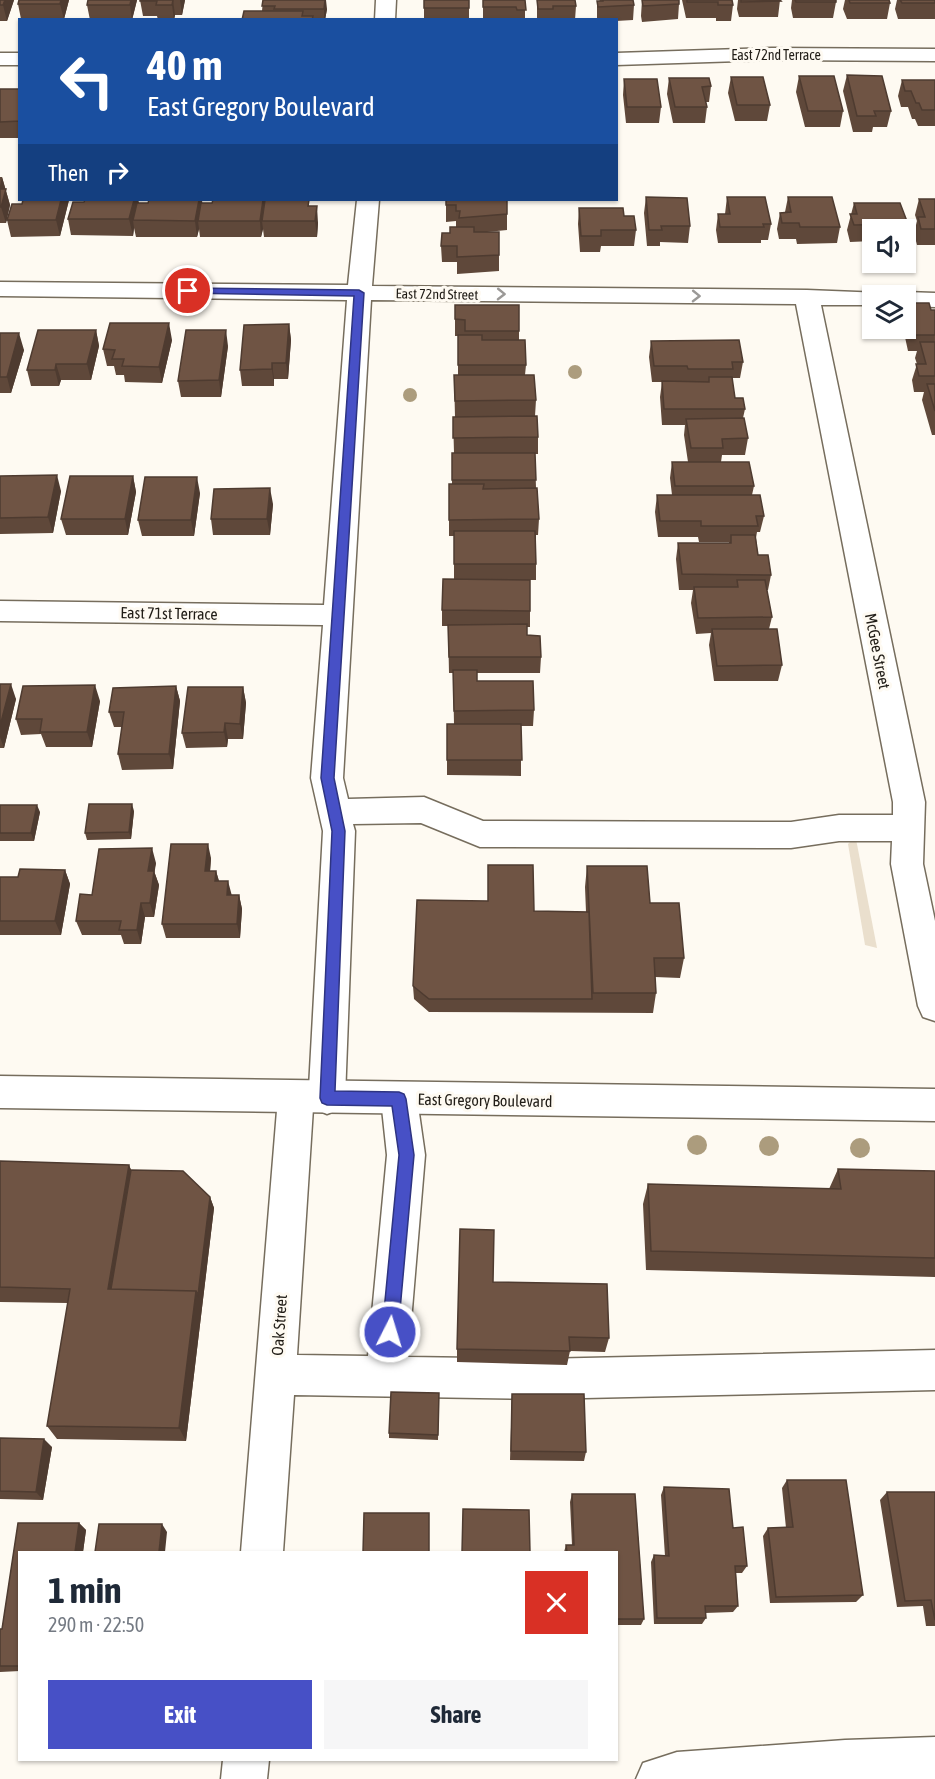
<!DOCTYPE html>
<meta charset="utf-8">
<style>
body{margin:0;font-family:"Asap Condensed",sans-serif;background:#f6f6f7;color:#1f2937;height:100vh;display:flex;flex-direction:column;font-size:22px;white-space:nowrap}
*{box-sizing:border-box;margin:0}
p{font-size:20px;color:#747a83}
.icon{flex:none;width:33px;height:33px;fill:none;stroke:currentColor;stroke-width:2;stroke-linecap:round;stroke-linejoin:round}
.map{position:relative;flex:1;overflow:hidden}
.side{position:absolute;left:18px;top:1551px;width:600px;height:210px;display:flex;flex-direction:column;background:#fff;border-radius:0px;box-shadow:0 2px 4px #0004}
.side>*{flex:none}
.guide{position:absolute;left:18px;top:18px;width:600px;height:183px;border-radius:0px;box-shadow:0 2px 4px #0004;background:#1a4fa0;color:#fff;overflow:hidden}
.controls{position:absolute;left:862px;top:219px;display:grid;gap:12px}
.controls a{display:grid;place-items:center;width:54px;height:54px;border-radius:0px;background:#fff;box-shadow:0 2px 4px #0004;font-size:30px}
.pin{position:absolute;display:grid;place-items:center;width:51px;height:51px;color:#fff;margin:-26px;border:3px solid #fff;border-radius:50%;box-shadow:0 2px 6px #0007}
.me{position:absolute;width:66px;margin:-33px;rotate:5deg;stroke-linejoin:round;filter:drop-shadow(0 0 4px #0008)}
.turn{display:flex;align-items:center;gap:21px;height:126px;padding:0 30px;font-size:27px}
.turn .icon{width:78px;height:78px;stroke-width:2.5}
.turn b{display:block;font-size:42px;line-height:51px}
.then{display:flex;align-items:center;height:57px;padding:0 30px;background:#0003;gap:12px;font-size:22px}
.round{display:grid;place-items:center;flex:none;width:63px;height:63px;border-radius:0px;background:#f6f6f7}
.summary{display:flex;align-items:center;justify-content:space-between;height:102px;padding:0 30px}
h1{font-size:36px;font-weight:700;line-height:45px}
.button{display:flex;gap:12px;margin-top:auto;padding:12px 30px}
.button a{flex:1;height:69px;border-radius:0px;background:#4750c6;color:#fff;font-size:24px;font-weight:700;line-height:69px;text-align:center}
.button a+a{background:#f6f6f7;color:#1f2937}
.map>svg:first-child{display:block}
</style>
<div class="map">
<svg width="935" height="1779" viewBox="0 0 935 1779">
<rect width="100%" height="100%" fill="#fefaf2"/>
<!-- green -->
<path fill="#eadfcd" d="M853,839h3l21,109 -12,-3 -17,-101z"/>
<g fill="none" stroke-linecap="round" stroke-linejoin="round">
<!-- minor casing -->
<g stroke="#766d5d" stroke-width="3">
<path id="minor" d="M376,0h20l-1,20h-20z
M772,48l163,1v12l-163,-1 -156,5v-12z
M0,53h20v12h-20z
M357,200h22l-7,86 435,4 75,3 1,3h-10v9h-52l104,497 -2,62 12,57v100l-12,-4 -5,-11 -27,-142 1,-23h-53l-48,7 -311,-1 -59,-24 -68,1 2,7 -10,267 -5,11 -13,5 -14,-6 -16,247 71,1 19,-201 -6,-56 5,-11 13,-5 13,5 5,11 8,56 -17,202 132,2 395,-9v40l-395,9 -246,-4 -11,157h-42l37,-454 5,-11 13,-5 13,6 14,-257 -12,-53 12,-153 -323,-4v-20l324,4 23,-305 -347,-4v-14l348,3zM371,300l425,4 97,498v13h-54l-48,7 -308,-1 -59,-24 -76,2 -5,-21z
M906,292l29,1v14l-29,-1v-10h-10z
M935,1737v42h-299l7,-16 34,-11 168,-12z
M223,1760h46l-2,19h-46z"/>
</g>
<!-- major casing -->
<g stroke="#766d5d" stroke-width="3">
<path id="major" d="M0,1076l935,13v32l-935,-13z"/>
</g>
<!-- minor -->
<use href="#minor" fill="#fff" fill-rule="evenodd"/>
<!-- major -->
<use href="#major" fill="#fff" fill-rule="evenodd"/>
</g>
<!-- trees -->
<g fill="#ac9c7d">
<circle cx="575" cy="372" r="7"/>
<circle cx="410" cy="395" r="7"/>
<circle cx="697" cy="1145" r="10"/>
<circle cx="769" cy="1146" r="10"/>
<circle cx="860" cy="1148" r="10"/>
</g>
<!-- wall -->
<path fill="#5f483a" d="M0,0h14l-7,21h-7z
M69,0l-5,19h-43l-3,-15z
M137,0l-5,20h-42l-3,-15z
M140,0h45l-3,15h-7l-1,5h-16l-1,-4h-14z
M263,0l64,9 -2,11h-83l20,-9z
M424,0h45v20h-45z
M483,0h42v20h-42z
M537,0l39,6 -1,14h-38z
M599,0h34l1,5 -1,15 -17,1v-1h-19v-19h3z
M642,0l37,4 -1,15 -36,3 -1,-6z
M682,0h50l1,5 -2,16h-15v-3h-30z
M738,0h42l-2,17h-39l-2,-8z
M792,0h44v2l-3,16h-40l-2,-10z
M845,0h44l1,3 -3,16h-40l-4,-10z
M897,0h38v19h-37l-3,-10z
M847,75l44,36 -4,16h-14l-1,5h-19l-10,-41z
M799,76l44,35 -3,16h-35l-9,-35z
M731,77l39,28 -3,16h-32l-7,-28z
M669,78l42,8 -2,16h-3l1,5 -2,16h-32l-6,-29z
M624,79l37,28 -2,16h-33l-3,-28z
M902,80h33v46h-17l-3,-7h-3l-4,-12h-7l-3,-11z
M0,89h20v49h-20z
M0,177h2l8,28 -4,18h-6v2z
M646,197l44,29 -2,17 -28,-1v4h-13l-3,-33z
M727,197l44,27 -3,16h-7v3h-43l-2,-13 2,-16h7z
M788,197l52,30 -3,16 -40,1 -1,-5h-17l-2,-10 3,-16 5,-1z
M919,199h16v46h-18l-3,-12 3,-12 -2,-6z
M23,200h46l-9,36 -49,1 -4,-17 15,-16z
M85,200h53l1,3h9l1,-3h53v3h10l1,-3h52v1v-1h44v6l9,17 -1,14h-53l-1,-8 -2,8h-61l-1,-8 -2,8h-61l-2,-9 -1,8 -62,-1 -3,-16 16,-17z
M446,200l61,14v16l-20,2h12v39l-42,3v-12h-15l-1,-16 15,-19v-6l-10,1z
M854,203l54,21 -2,7v-1h-33v11l-23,1 -3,-12z
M579,208l57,22 -2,16h-33l-1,6h-20l-2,-28z
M906,303l25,7h4v125h-3l-10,-35 2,-8h-10l-2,-12 5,-16 -2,-6 2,-7h-9l-5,-23h3z
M455,305l64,26v9l7,25 -1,10 11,25 -1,16 3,21v17h-3l1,34 3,31 -1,16h-2v45h-29l23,31v16h-3v8l14,22 -1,16h-63v8l57,29 -1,16h-12v50l-74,-1v-51h7l-1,-51h-4l-1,-47h-6v-16l12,-31v-43h-5v-52h3v-31h2l-1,-36h2l-1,-42h4v-39h-3z
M289,324l2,16 -3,39h-14v7h-32l-2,-16z
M96,330l3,16 -8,34h-30l-2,6h-28l-4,-16z
M0,333l24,17 -13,43h-11z
M172,340l-10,43 -37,-1 -1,-7h-8l-2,-9h-7l-4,-17z
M651,341l92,21 -3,16h-8l3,20 10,11 -2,9 5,20 -3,17h-23l-1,7 33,24 -2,9 12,21 -4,16h-3l-1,6 2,17 13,20 -3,15h-1l5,27 -3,12 13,36 -4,16h-64l-5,-36 2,-12 -15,1 -5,-31 2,-13h-14l-3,-31 2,-16h51v-1h-30l-1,-5h-40l-3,-25 2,-17h15l-2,-17 2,-16h16l-4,-27 1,-10h-23l-2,-28 2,-15h-10l-3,-25z
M228,346l-7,51h-40l-3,-16z
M0,476l61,15 -8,42 -53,1z
M133,476l3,16 -8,43h-62l-5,-16z
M200,493l-6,43h-52l-4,-16z
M273,504l-3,31h-57l-2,-16z
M0,684l16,15 -12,49h-4z
M176,686l4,15 -7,68 -51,1 -4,-16 4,-27h-8l-5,-15z
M243,687l3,16 -3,36h-15l-1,8 -41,1 -4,-15z
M100,701l-8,46h-46l-5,-13 -20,1 -5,-16z
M0,805l40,7 -6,29h-34z
M134,811l-3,28 -44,1 -2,-7z
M211,858l-1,13h6l3,10 12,14h8l3,14 -2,29h-74l-4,-14z
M156,863l-2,8 5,14 -5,32h-9l-4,27h-17l-3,-9h-39l-6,-14 16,-26z
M587,866l63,37 34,55 -4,20 -25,-1 1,16 -3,20 -224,-1 -15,-13 -1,-13 121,-75 52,1 -1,-25z
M65,870l5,14 -9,51h-61v-58h18z
M0,1161l129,4 2,5 79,27 4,11 -28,233 -129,-2 -10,-13 21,-123 -68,-1z
M838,1169l97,2v106l-289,-7 -3,-66 5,-20 181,5z
M493,1282l116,56 -4,14 -35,-1 -3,14 -110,-3v-13z
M439,1393l-1,47 -49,-2v-5z
M512,1394l74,58 -2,9 -74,-1z
M0,1438l52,9 -9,53 -43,-1z
M787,1480l76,115 -7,7 -86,1 -7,-67 5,-8h18l-4,-40z
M664,1487l69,41 14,38 -5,7h-6l2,33 -5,6 -28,1 1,5 -4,6h-48l-3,-62 3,-7 11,1 -4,-61z
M887,1492h48v134h-9l-3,-20 -26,1 -17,-107z
M572,1494h63l9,125 -3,6h-25v-73h-52l2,-7h6l-2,-43z
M18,1523h61l7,7 -3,22h-63v119l-20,1v-43h2z"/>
<!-- shaded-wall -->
<path fill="#4e3b30" d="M5,0h9l-7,21 -4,-16z
M61,0h8l-5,19 -4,-15z
M131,0h6l-5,20 -2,-15z
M173,0l2,15 -1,5 -2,-15z
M180,0h5l-3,15z
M325,0h1l1,9 -2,11h-1v-11z
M2,177l8,28 -4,18 -5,-16 -1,-14v-7z
M61,200h8l-9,36 -4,-16z
M134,200h4l2,7 -7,13 1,8 -1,8 -4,-17z
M199,200h3l1,9 -5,12 1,8 -2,8 -2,-16z
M263,200h2l1,9 -4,12 1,8 -2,8 -1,-16z
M317,206l1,17 -1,14 -2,-16z
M169,323l3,17 -10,43 -3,-16z
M289,324l2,16 -3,39 -2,-16z
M96,330l3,16 -8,34 -4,-16z
M226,330l2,16 -7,51 -2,-17z
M19,333l5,17 -13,43 -4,-16z
M272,363l2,16v7l-2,-17z
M56,364l5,16 -2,6 -4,-16z
M57,475l4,16 -8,42 -5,-16z
M133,476l3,16 -8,43 -3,-16z
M197,477l3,16 -6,43 -3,-16z
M270,488l3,16 -3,31 -3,-16z
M11,684l5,15 -12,49 -4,-11v-11z
M95,685l5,16 -8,46 -5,-15z
M176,686l4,15 -7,68 -4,-15z
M243,687l3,16 -3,36 -3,-15z
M225,723l3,16 -1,8 -3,-15z
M132,804l2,7 -3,28 -2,-7z
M37,805l3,7 -6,29 -3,-8z
M208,844l3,14 -2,28 -4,-15z
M152,848l4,15 -2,13v-5l5,14 -5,32 -4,-14 -2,-32z
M65,870l5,14 -9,51 -6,-14z
M216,871l4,14 -5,-4z
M228,881l4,15 -5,-1z
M239,895l3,14 -2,29 -3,-14z
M141,903l4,14 -4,27 -4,-14z
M129,1165l7,17 -18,112 -10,-5z
M210,1197l4,11 -28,233 -7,-13 17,-137z
M44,1439l8,8 -9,53 -7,-8z
M79,1523l7,7 -3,22h-8z
M162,1524l5,8 -2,20h-6z"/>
<!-- building -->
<path fill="#6f5444" stroke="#4e3b30" stroke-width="1.5" d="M0,0h5l-2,5h-3z
M19,0h42l-1,4h-42z
M88,0h43l-1,5h-43z
M140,0h33l-1,5h-16l1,-4h-17z
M263,0h62l-1,9h-50l1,-3h-13z
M424,0h45v8h-45z
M483,0h42l1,10h-9l-1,-3h-33z
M537,0h38l1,6h-23v3h-15z
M603,0h30l1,5 -36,2 -1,-6h6z
M642,0h37v4l-36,2z
M687,0h45l1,5h-15v-3h-31z
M741,0h39l1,1 -40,1z
M795,0h41v2h-40z
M849,0h40l1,3h-40z
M900,0h35v3h-33z
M244,11h59l-1,5h11l-1,4h-70z
M847,75l35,1 9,35h-17l2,5h-19z
M799,76h35l9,35h-35z
M731,77h32l7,28h-33z
M669,78h40l2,8 -9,1 5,20h-32z
M624,79h33l4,28h-34z
M902,80h33v30h-13l-3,-7h-3l-5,-12h-6z
M0,89h20v32l-20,1z
M0,189h6l-5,18h-1z
M646,197l41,1 3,28h-29l1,4h-13z
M727,197h38l6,27h-8l1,3h-44l-2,-13h12z
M788,197h44l8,30h-40l-1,-4h-17l-2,-10 11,-1z
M919,199h16v30h-14l-3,-12h7z
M23,200h38l-5,20h-49l5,-16h10z
M85,200h49l-5,19h-61l5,-17h11z
M149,200h50l-4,21 -62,-1 4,-17h11z
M213,200h50l-3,21h-62l3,-18h11z
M265,200h44l-1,6h9l-2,15h-53z
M446,200h61v14l-48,4 1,-7h-4v-6h-10z
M854,203h46l8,21 -54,1 -4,-11h7z
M579,208h44l1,8h10l2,14h-35v6h-20z
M450,227h24v5h25v23l-42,2v-11h-16l1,-13h8z
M906,303h23l2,7h4v25h-22z
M455,305h64v26h-54v-11l-10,-1z
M110,323h59l-10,44 -37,-1 2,-7h-12l3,-9 -12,-1z
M289,324l-3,39h-14v6l-32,1 4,-45z
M38,330h58l-9,34h-31l-1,6h-28z
M186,330h40l-7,50 -41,1z
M0,333h19l-12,44h-7z
M458,335h24v5h43l1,25h-68z
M739,340l4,22h-11l1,7h-45l-1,-3h-33l-3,-25z
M920,342h15v34h-16l-3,-12h10z
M454,375h80l2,25 -81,1z
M709,377h23l3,21h8l2,11h-81l-2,-28 47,1z
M927,384h8v27z
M537,416l1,21 -85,1v-21z
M744,418l4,20 -26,1 1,9h-32l-5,-29z
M452,453h83l1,27h-84z
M672,462h77l5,24h-79z
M57,475l-9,42 -48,1v-42z
M70,476h63l-8,43h-64z
M145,477h52l-6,43h-53z
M449,484h35l-1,5 54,-1 2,31 -90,1z
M270,488l-3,31h-56l3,-30z
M657,495h103l4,21h-8l2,10h-57v-5h-41z
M454,531h81l1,33h-82z
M731,535h24l3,20h10l3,20 -89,-1 -4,-31h53z
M443,579l87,1v31l-88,-1z
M737,580h28l7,37 -74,1 -4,-31h44z
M527,624v11l13,1 1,21h-92l-1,-32z
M712,629h65l5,36 -65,1z
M453,670h24v11h56l1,29 -80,1z
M0,684h11l-11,42z
M95,685l-8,47h-47l2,-13h-26l7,-33z
M176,686l-7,68h-51l6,-42h-15l4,-24z
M188,687h55l-3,37 -15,-1 -1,9 -42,1z
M447,724h74l1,36h-75z
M89,804h43l-3,28 -44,1z
M0,805h37l-6,28h-31z
M171,844h37l-3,27h11l-1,10h13l-1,14h12l-2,29h-75z
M152,848l-4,23h6l-4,32h-9l-4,27h-18l2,-9h-45l4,-27 12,1 7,-46z
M488,865h45l1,46 55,1 3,87h-163l-16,-13 4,-86 71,1z
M587,866h60l3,37h29l5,55h-30l2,35h-63z
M20,869l45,1 -10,51h-55v-44h18z
M0,1161l129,4 -21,124 88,2 -17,137 -132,-2 23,-137 -70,-2z
M838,1169l97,2v87l-284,-7 -3,-67 193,5z
M131,1170l52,1 27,26 -12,98 -2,-4 -85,-2z
M460,1229l34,1 -1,52 114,2 2,54 -40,-1 1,14 -113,-2z
M391,1392l48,1 -1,42 -49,-2z
M512,1394h72l2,58 -75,-1z
M0,1438l44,1 -8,53 -36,-1z
M787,1480h59l17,115 -87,2 -8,-69 25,-1z
M664,1487l65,2 4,39 10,-1 4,39h-12l3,40h-33l1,12h-49l-3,-63 15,1z
M887,1492h48v128l-4,-20 -26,1z
M572,1494h63l9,125h-28v-67h-49l-1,-7h8z
M463,1509l66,1 1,42h-68z
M364,1513h65v39h-66z
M18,1523h61l-4,29h-55v114h-20v-37h2z
M99,1524h63l-3,28h-64z"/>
<!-- one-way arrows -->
<defs><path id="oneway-chevron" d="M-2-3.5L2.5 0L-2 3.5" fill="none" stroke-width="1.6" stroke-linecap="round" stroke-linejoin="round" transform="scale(1.5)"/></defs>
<g stroke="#9b9997">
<use href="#oneway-chevron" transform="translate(501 294) rotate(1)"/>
<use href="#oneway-chevron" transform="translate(696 296) rotate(1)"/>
</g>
<!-- route -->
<path fill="#4750c6" stroke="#2e3481" stroke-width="1.5" d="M188,288l171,2 5,3 -30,485 11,53 -10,260 64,1 5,2 2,5 8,56 -16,177 -2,6 -6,2 -6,-2 -2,-6 17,-177 -7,-49 -65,-1 -5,-2 -2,-5 12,-267 -11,-53 33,-482 -170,-3 -1,-2z"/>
<g text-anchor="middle" stroke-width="6" stroke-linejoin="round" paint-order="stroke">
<!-- far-street labels -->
<g font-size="14" fill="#211d17" stroke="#fefaf2">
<text x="776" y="60">East 72nd Terrace</text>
<text transform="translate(437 294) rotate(1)" y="5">East 72nd Street</text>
</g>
<!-- street labels -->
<g font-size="16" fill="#211d17" stroke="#fefaf2">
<text transform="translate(169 613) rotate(1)" y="6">East 71st Terrace</text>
<text transform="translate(878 651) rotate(79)" y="6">McGee Street</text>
<text transform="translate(485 1100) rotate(1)" y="6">East Gregory Boulevard</text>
<text transform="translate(279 1325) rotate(-86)" y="6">Oak Street</text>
</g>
</g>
</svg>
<div class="controls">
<a><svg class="icon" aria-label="sound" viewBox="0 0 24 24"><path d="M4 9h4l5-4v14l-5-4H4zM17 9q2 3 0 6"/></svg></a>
<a><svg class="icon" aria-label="layers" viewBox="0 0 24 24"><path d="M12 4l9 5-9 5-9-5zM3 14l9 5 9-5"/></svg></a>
</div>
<div class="pin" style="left:188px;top:291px;background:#d93025"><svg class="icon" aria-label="arrive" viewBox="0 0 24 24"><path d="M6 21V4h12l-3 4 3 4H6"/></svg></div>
<svg class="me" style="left:390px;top:1332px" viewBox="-20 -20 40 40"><circle r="17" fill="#4750c6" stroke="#fff" stroke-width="3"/><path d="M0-11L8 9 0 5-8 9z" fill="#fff"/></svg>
<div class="guide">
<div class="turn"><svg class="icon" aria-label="left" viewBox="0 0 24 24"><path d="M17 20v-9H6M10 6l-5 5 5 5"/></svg><div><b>40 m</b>East Gregory Boulevard</div></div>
<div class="then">Then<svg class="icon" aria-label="right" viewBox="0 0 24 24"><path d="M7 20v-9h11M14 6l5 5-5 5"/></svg></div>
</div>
<section class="side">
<div class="summary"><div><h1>1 min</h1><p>290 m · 22:50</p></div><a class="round" style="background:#d93025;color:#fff"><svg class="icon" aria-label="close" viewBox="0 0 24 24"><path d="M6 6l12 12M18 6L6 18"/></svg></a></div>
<div class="button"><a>Exit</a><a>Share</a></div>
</section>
</div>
